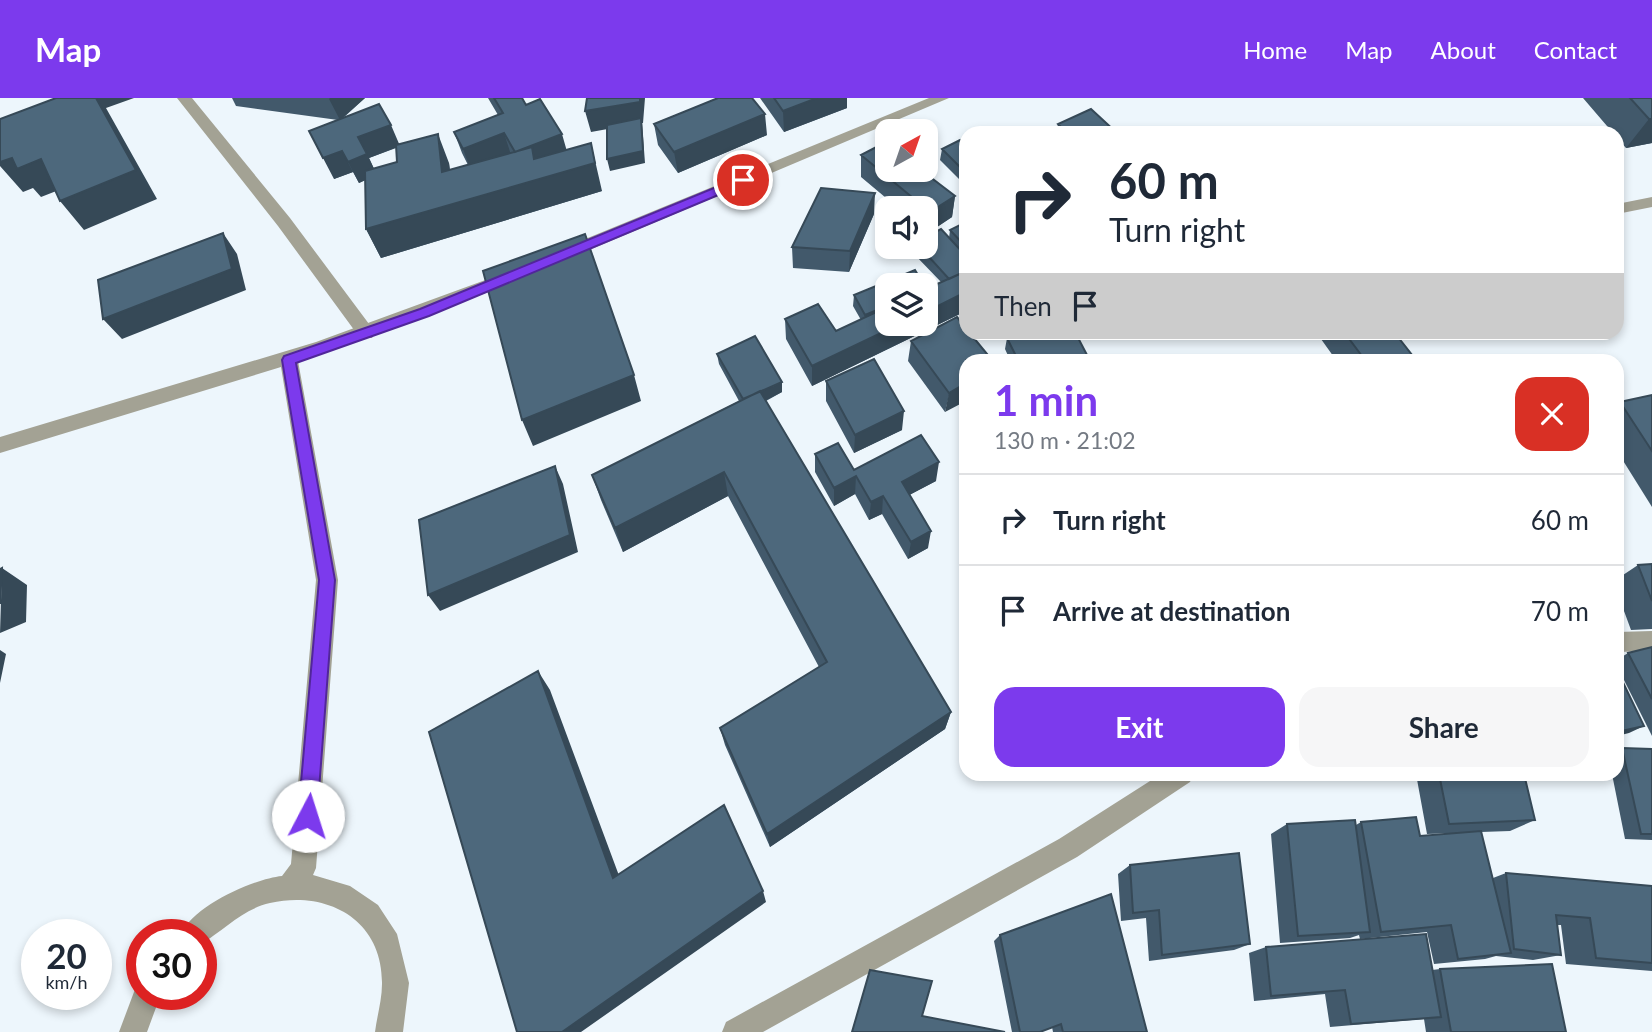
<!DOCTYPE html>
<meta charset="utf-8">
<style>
body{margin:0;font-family:Lato,sans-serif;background:#f6f6f7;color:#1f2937;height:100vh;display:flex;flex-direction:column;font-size:26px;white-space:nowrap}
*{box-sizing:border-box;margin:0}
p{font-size:23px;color:#747a83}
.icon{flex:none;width:38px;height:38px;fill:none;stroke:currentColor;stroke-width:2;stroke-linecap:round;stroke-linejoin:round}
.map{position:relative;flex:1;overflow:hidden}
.side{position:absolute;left:959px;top:256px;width:665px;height:427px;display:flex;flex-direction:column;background:#fff;border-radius:21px;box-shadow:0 4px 10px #0003}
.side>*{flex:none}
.hud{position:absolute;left:959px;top:28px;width:665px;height:214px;border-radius:21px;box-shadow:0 4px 10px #0003;background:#fff;color:#1f2937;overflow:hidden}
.needle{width:46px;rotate:40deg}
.buttons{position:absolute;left:875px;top:21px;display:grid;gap:14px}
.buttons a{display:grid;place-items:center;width:63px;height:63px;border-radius:14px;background:#fff;box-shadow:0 4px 10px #0003;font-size:35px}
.speed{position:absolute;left:21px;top:821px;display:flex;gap:14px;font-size:35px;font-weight:700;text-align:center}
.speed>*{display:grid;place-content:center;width:91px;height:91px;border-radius:50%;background:#fff;box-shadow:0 4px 10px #0003;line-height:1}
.speed small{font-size:18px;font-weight:400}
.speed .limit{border:10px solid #d22;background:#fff;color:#111}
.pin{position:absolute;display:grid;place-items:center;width:60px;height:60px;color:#fff;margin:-30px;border:4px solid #fff;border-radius:50%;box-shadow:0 2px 7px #0007}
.me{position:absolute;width:77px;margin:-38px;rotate:5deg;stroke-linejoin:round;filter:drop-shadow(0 0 5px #0008)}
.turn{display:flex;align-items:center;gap:24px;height:147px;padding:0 35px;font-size:32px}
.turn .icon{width:91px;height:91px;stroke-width:2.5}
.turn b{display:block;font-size:49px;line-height:60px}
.then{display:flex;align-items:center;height:66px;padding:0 35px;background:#0003;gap:14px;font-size:26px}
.round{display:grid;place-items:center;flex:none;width:74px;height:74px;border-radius:21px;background:#f6f6f7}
.overview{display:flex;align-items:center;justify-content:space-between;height:119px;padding:0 35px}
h1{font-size:42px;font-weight:700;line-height:52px;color:#7c3aed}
.cta{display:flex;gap:14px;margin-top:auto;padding:14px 35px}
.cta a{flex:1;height:80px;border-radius:21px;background:#7c3aed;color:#fff;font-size:28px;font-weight:700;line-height:80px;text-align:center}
.cta a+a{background:#f6f6f7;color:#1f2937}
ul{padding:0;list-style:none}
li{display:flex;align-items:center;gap:21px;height:91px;padding:0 35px;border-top:2px solid #e0e1e3}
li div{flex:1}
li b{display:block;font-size:26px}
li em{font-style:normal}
header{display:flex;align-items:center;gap:42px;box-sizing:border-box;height:98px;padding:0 35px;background:#7c3aed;color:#fff}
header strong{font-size:33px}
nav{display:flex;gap:38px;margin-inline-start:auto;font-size:24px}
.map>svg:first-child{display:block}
</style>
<header>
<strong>Map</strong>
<nav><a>Home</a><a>Map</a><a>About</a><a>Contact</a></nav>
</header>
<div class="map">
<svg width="1652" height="934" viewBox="0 0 1652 934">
<rect width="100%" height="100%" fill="#edf6fc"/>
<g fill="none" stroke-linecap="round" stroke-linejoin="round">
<!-- minor -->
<path fill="#a3a294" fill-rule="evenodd" d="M929,0h20l-381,161 -6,2 -8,-6 2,-4z
M1652,99v10l-35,7v-10z
M513,172l6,2 2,4 -2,4 -126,49 -95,32 40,219 -22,288 -3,7 37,11 28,19 19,29 12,49 -6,49h-28c2,-16 7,-32 7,-48 1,-64 -54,-94 -112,-81 -27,6 -46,27 -69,41v-10h-20c12,-28 72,-55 101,-58l9,-12 25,-284 -35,-213 -281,86v-16l316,-95z
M1652,533v20l-35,1v-20z
M1161,676h33l-4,8 -113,75 -314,175h-41l4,-10 333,-183z
M142,885v11h19l-14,38h-28l18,-48z"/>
<!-- tertiary -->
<path fill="#a3a294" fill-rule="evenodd" d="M177,0h15l98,120 82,110 3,5 -3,5h-12l-82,-112z"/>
</g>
<!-- wall -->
<path fill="#42596b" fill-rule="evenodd" d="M232,0h133l-23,21 58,25 49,19 1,7 18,-5 -6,-12 -8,-21 44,-17 -10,-17h34l4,7 76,86 -221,67 -15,-29 -1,-49 -6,3 -6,-11 -19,7 4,-59 -102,-14zM396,50l1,14 -23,7 -5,-11z
M760,0h87v10l-63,24z
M1583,0h69v45l-26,5 -9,-10v-5h-4z
M654,26l113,11 -89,38 -20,-28z
M1058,26l59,9h-61z
M966,48v40l-26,-26 2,-11z
M861,57l94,41 -3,21 -24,16 -2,-2v-23h-28l-37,-31z
M874,116l-25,58 -56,-4 -1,-21z
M966,124v89l-154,75 -26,-47 -1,-20 51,12 25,-11 -8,-14 1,-11 72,-6 15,-7 -27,-28 1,-7h5l29,-9 1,-8z
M966,230l-21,84 -37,-51 3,-20z
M1316,234h78l22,28h-80z
M1007,240l78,22h-75l-5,-11z
M717,256l65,38 -16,9 185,311 -6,17 -175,118 -45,-102 -5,-17 99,-61 -91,-171 -105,56 -22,-52 -9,-25 147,-74 -20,-37z
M826,283l76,49 -48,23 -28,-52z
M1652,297v112l-35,-56v-46l3,-3z
M815,356l39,16 82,11 -27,14 19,53 -20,11 -26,-45 -13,6 -14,-26 -21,12 -19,-34z
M1652,466v65l-21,1 -14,-38v-13l21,-14z
M1652,549v89l-35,-70v-6l11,-7z
M1622,650l30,1v91l-27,-1 -13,-65h5v-24z
M1416,676h108l11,46 -25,11 -29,1 12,46 13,-5 146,13v85l-86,-7 -5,-39h-4l4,30 -28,5 -37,-4 -11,3 -51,5 -7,-32 -67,7 -1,-4 -9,3 -70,5 -9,-109 16,-10 69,1 5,-3 59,14 34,-3 -27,1z
M1130,767l120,79 -16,6 -85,11 -3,-43 -25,3 -3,-47z
M1000,837l147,97h-94l-1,-5 -12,5h-28l-18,-91z
M1266,849l166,23 8,-1 126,63h-140l-2,-13 -94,8 -5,-33 -71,7 -5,-48z"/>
<!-- shaded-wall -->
<path fill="#364957" d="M87,0h47l-28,10 51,91 -73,31 -24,-29z
M330,0h35l-25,22 -11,-21z
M640,0h5l-2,25h-1l3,40 -35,8 -3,-12 34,-36 -50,9 -6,-21z
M817,0h30v10l-63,24 -1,-21z
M765,16l2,21 -89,38 -4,-21z
M1649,21h3v24l-26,5z
M391,27l9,21 -31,12 8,17 -18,8 -11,-21 10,-25z
M504,35l7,22 -40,16 -8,-22z
M438,36l11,29 4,38 -11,-29z
M562,36l6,21 23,-12 11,48 -221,67 -15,-29 149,-77z
M342,53l11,21 -19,7 -11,-21z
M12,60l29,1 23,29 -23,9 -8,-9 -10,4 -23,-26v-4z
M875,95l-1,21 -25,58 1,-21z
M955,98l-3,21 -24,16 2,-21z
M223,135l14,21 9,36 -124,49 -19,-20z
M966,194v19l-154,75v-20l88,-42h26v-12z
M887,208v11l-23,9 1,-11z
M1087,257l-2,5h-12z
M634,277l7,26 -108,45 -11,-26z
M782,284v10l-37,19 -1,-11z
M966,285v18l-21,11 4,-19z
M904,313l-2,19 -48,23 1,-18z
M939,364l-3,19 -36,19 2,-18z
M555,368l8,18 15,68 -138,59 -12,-16z
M724,374l4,24 -105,56 -8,-24z
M856,378l-1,18 -21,12v-18z
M883,398l-1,18 -13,6 2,-18z
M931,433l-3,17 -20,11 3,-17z
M2,470l25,17 -1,37 -26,11z
M0,552l6,4 -6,29z
M538,573l12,19 74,199 -11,-11z
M951,614l-6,17 -175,118 -3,-13z
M1644,628l-15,7 -12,3v-4z
M763,793l3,11 -185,130h-19z"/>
<!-- building -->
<path fill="#4d687c" stroke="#364957" stroke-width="2" d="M56,0h40l40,72 -76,31 -19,-42 -24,10 -5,-11 -12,4v-43z
M494,0h28l4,7 14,-6 22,35 -47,18 -11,-19 -41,16 -9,-17 49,-19z
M587,0h53v4l-55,9z
M718,0h34l13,16 -91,38 -20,-28z
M774,0h43l-34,13z
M1630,0h22v21h-3z
M379,6l12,21 -33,12 9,17 -19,8 -6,-11 -19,7 -14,-27z
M1091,11l26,24h-50l-9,-9z
M641,20l2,33 -36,8v-34z
M438,36l4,38 90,-25 2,12 57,-16 4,20 -229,66 -1,-58 32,-9 -1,-17z
M960,42l6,6v27l-24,-24z
M886,44l1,1v27h34l34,26 -25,16 -69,-57z
M821,90l54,5 -25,58 -58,-4z
M966,124v25l-16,-17z
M941,131l25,27v15l-17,8 -29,-32h6v-10z
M223,135l9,36 -129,50 -5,-39z
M585,136l49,141 -112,45 -39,-149z
M915,172l9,15h-37v21l-22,9 -11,-20z
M966,173v21l-40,20v-23z
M818,206l18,27 51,-24v17h13l-88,42 -27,-47z
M957,219l9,11v4h3l23,28h-26v23l-17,10 -38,-52z
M1024,234h51l12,23 -14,5h-55l-11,-22z
M1344,234h50l22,28h-51z
M755,238l27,46 -39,17 -26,-45z
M1480,259l3,3h-11z
M874,261l30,52 -49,24 -29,-54z
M760,293l191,321 -184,122 -47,-106 107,-66 -103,-190 -109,56 -23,-53z
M1652,297v56l-32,-49z
M921,337l18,27 -37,20 29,49 -20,11 -28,-46 -12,6 -15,-26 -22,12 -19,-34 23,-11 16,27z
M555,368l15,69 -142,60 -9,-75z
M1652,466v37l-14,-36z
M2,470l-2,36v-35z
M1652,549v52l-24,-46z
M1617,572l27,56 -27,6z
M538,573l75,207 111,-73 39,86 -201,141h-45l-88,-300z
M1622,650l30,1v85h-11z
M1439,676h85l11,46 -86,4z
M1416,719l4,19 61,-5 30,122 -53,6 -7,-34 -70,7 -20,-110z
M1355,722l15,112 -72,4 -11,-112z
M1239,755l11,91 -88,11 -3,-45 -26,3 -3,-48z
M1506,775l146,13v77l-56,-5 -6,-40 -34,-3 5,40 -47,-6z
M1111,796l36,138h-84l-2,-8 -21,8h-20l-20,-97z
M1426,836l15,83 -90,7 -6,-34 -74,6 -5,-49z
M1552,866l14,68h-115l-11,-63z
M870,872l62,11 -10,35 83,16h-153z"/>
<!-- route -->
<path fill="#7c3aed" stroke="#51269a" stroke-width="2" d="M743,78l4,1v6l-318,133 -133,47 39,217 -18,236 -3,6 -6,3 -7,-3 -3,-6 21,-236 -37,-220 2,-4 136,-47z"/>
</svg>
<div class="buttons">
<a><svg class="needle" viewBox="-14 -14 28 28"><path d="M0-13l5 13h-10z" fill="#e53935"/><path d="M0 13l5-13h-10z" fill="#747a83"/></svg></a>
<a><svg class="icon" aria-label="sound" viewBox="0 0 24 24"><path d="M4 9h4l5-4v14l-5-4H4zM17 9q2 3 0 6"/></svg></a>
<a><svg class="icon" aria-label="layers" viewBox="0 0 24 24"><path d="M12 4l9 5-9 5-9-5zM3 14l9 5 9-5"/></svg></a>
</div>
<div class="speed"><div>20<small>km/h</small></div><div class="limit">30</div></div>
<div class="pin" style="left:743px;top:82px;background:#d93025"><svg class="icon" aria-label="arrive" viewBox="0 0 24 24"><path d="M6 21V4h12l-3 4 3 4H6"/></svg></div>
<svg class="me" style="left:308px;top:718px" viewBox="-20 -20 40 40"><circle r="19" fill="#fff"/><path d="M0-13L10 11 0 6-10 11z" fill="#7c3aed"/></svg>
<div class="hud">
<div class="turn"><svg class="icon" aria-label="right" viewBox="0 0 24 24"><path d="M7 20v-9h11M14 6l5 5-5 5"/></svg><div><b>60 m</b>Turn right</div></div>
<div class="then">Then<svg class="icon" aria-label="arrive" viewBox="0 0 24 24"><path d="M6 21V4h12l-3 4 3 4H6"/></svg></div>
</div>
<section class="side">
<div class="overview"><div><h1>1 min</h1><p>130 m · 21:02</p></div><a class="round" style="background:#d93025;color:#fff"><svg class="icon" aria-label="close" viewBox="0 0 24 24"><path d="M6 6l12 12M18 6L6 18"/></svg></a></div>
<ul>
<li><svg class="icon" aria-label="right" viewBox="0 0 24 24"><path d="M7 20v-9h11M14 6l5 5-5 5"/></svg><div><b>Turn right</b></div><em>60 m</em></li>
<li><svg class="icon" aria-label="arrive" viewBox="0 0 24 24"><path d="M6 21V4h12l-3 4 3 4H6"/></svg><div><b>Arrive at destination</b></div><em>70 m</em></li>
</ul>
<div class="cta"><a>Exit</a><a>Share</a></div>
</section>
</div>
